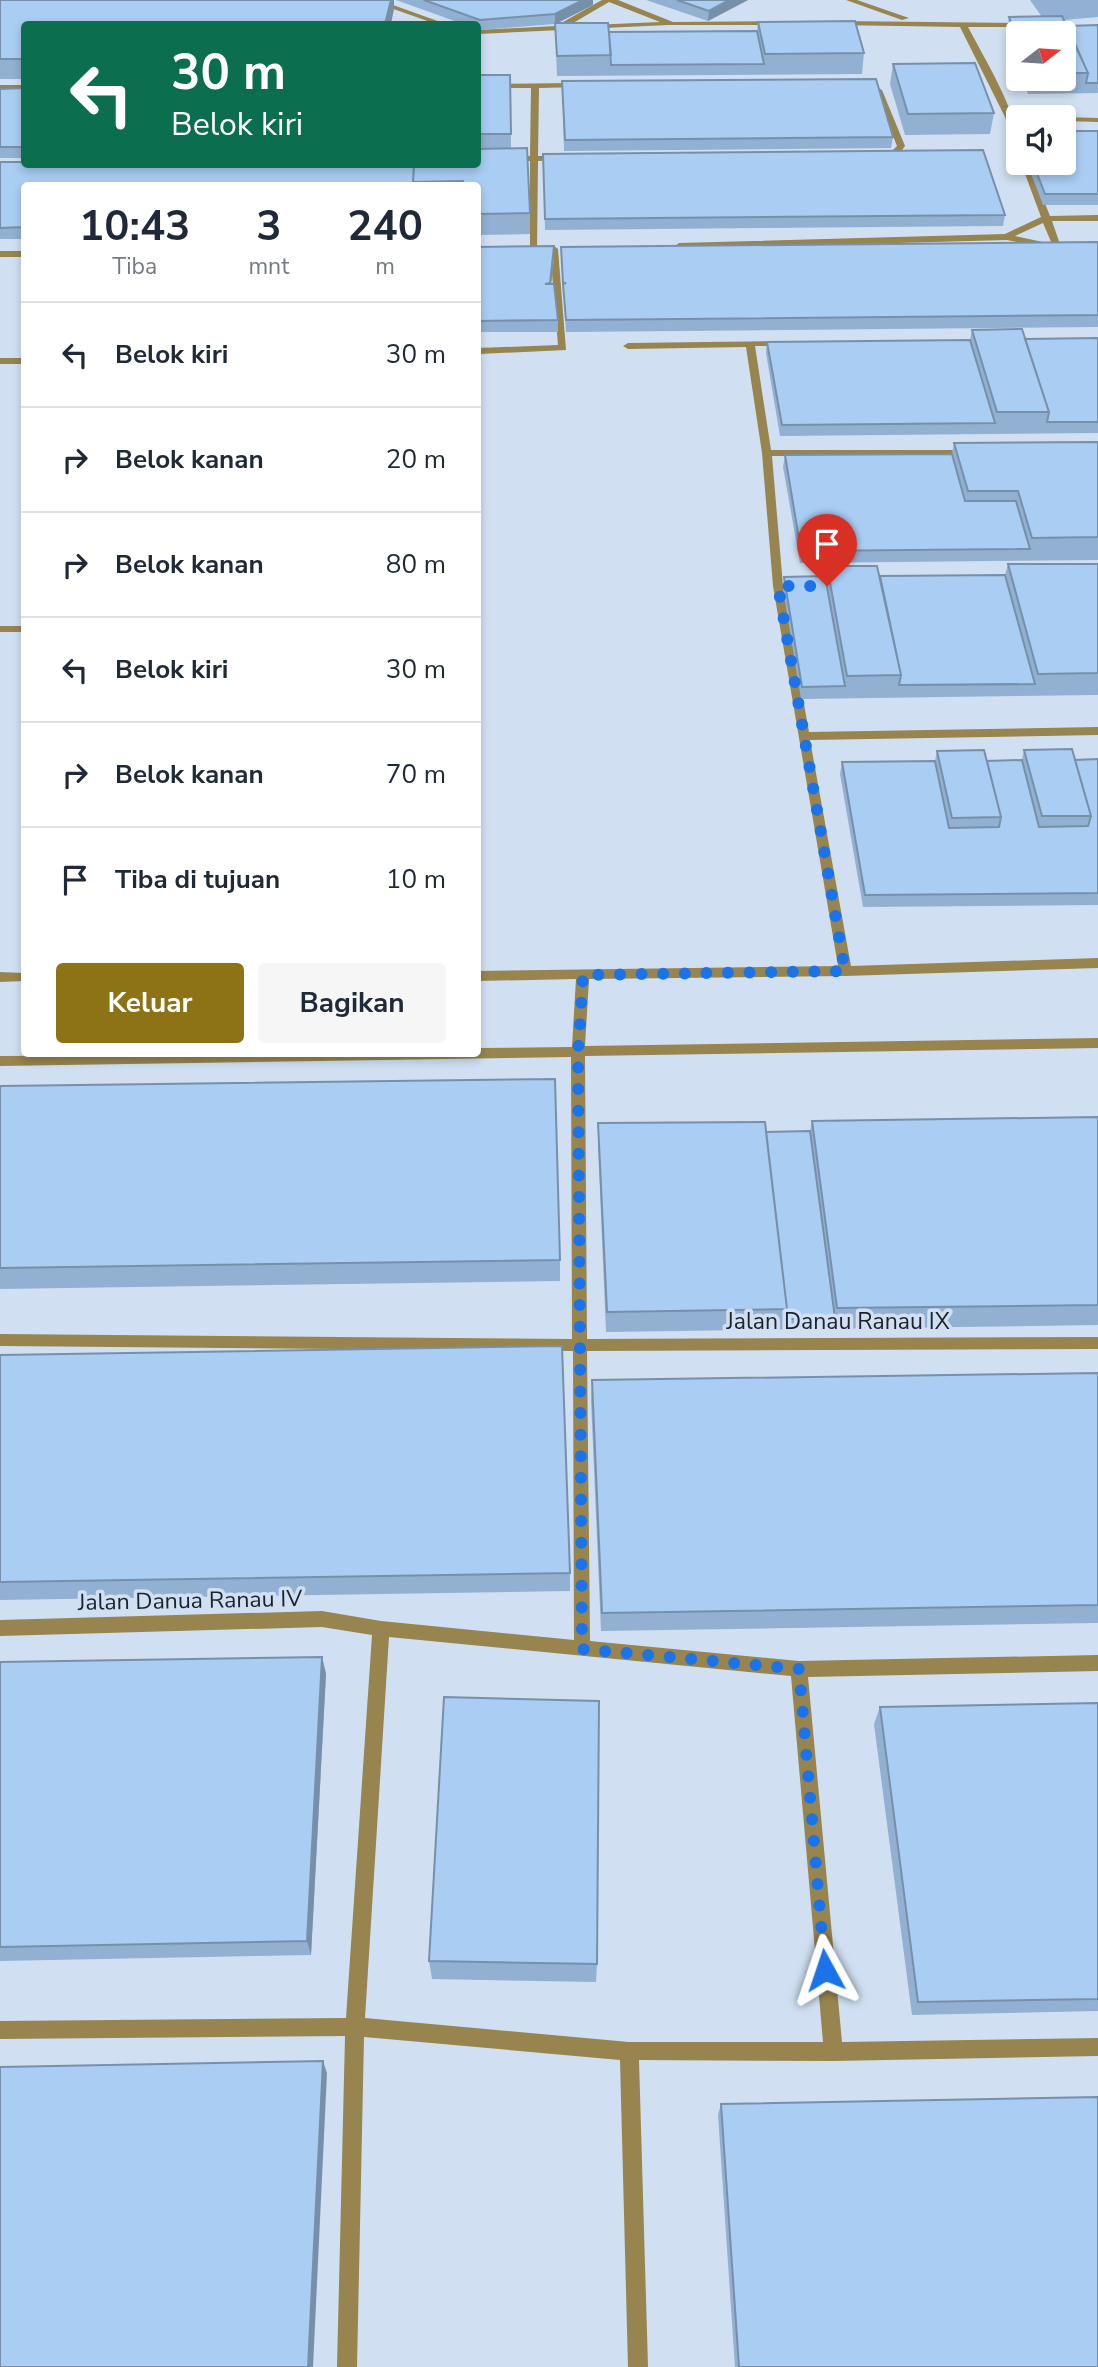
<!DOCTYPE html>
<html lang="id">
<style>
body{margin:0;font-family:"Nunito Sans",sans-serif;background:#f6f6f7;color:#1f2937;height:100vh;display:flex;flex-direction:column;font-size:26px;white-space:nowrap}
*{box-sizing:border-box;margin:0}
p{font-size:23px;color:#747a83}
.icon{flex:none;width:38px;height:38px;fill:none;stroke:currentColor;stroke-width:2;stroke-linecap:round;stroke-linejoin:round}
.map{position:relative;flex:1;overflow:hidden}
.panel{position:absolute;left:21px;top:182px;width:460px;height:875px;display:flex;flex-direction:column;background:#fff;border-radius:7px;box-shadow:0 4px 10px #0003}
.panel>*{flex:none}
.guide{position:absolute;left:21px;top:21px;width:460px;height:147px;border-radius:7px;box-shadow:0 4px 10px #0003;background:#0b6e4f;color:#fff;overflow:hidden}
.needle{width:46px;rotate:73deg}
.buttons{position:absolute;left:1006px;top:21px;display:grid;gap:14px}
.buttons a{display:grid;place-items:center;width:70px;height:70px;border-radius:7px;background:#fff;box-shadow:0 4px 10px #0003;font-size:35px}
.pin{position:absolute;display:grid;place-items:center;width:60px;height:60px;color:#fff;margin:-72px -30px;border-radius:50% 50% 50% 0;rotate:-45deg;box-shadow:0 0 7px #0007}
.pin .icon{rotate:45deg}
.me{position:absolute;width:77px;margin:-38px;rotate:355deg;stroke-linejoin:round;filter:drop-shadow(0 0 5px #0008)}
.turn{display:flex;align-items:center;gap:24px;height:147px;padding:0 35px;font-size:32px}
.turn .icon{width:91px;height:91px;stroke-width:2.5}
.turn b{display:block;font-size:49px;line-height:60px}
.eta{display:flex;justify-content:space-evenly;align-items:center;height:119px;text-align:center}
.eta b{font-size:42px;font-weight:700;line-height:49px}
.primary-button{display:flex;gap:14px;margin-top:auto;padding:14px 35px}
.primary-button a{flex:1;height:80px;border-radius:7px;background:#8e7216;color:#fff;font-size:28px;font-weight:700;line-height:80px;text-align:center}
.primary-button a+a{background:#f6f6f7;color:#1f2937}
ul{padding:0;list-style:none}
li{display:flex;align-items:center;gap:21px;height:105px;padding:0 35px;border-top:2px solid #e0e1e3}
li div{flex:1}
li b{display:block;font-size:26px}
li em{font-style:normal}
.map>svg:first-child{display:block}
</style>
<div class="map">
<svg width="1098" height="2367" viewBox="0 0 1098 2367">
<rect width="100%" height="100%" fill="#d0e0f2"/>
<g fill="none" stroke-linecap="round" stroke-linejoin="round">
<!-- service -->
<path fill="#97844e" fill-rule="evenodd" d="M0,626h24v6h-24z"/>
<!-- minor -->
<path fill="#97844e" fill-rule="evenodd" d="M368,0h11l67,24h-10z
M602,0h16l55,22 104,-1 4,2 -4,2h-109l-190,9v-4l78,-4zM609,2l51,20 -92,4z
M846,0h11l52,18 -7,2z
M839,21l189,2 1,2 -4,2h-57c16,31 50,85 50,119l-4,-2 -9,-27 -45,-90 -124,-2v-4z
M578,83h3v4l-42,1 -1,68h22l4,2 -4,2 -22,1 -1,88 -7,2v-90h-52v-4l52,-1 1,-68h-53v-4z
M870,83l12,7 23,56 -6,8 -21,3 -4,-2 19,-5 4,-4 -22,-55 -9,-6z
M0,85h24v4h-24z
M1061,117h3l34,1v4l-34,-1v-4z
M1021,163h8l21,53 48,-1v6h-46l9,26 -4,3 -50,-10 -328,9 -4,-3 4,-3 326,-9 36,-17zM1043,223l9,21 -37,-8z
M554,246l4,3 8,101 -88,4v-6l80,-3 -8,-96z
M0,251h24v6h-24z
M787,341l2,2 -5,3h-29l16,104h198l5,3 -5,3h-197l11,130 26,146 289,-5v8l-288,5 41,226 247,-8v10l-253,8 -256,3 -4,67 513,-8v10l-513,8 2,283 511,-2v12l-511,2 3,290 209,20 299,-6v16l-290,6 34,365 256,-4v18l-265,5 -194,-1 9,307h-20l-8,-307 -256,-23 -7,330h-20l8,-331 -345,3v-18l346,-3 26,-383 -50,-8 -322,9v-16l322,-9 59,10 193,19 -1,-289 -573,-5v-12l572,5 -1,-282 -571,9v-10l478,-2v-6l94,-1 4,-68 -98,2v-10l360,-5 -65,-380 -11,-133 -16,-106 -118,2 -5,-3 5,-3zM389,1637l402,39 32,366h-194l-264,-24z
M0,358h24v6h-24z
M0,972l24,1v8l-24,1z"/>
</g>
<!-- wall -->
<path fill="#92b0d1" d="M0,0l394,9 -370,15v55h-24z
M396,0h197v5l-35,18 51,9 148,-1 1,-9 106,31 -2,21 -305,2 -2,-52 -75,6h-2v-6h-15z
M646,0h102l-40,21z
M1030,0h68v17l-34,3 3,6 31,-1v68l-70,1 -6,-15h42v-46h-46v37l-12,-33 3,-20h33z
M893,64l101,49 -4,21 -85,1 -15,-51z
M478,75h32l1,73 19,65v21l-52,1v-49h-454v53h-24v-77l478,2z
M562,81l331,56 -2,11 -327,3z
M24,88v70h-24v-69z
M1098,131v74h-55l-16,-42h37z
M543,154l462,61 -2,11 -458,4z
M1098,242v85l-532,5 -5,-85z
M554,246v12l-3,26 7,36v12h-80v-85z
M972,330l53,9 73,-1v95l-318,3 -14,-83 1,-11 203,-2z
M1098,442v118l-298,3 -17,-96 2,-12 167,-1 2,-11z
M1008,564h90v131l-297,4 -18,-110 1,-12 41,-1 2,-10 53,10 125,-1z
M1024,750l51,10 23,-1v146l-235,2 -23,-133 2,-12 93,-1 2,-10 50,10 35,-1z
M0,1086l560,174v21l-560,8z
M1098,1117v208l-492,7 -8,-187v-22l168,9 44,-1 2,-10z
M0,1355l570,218v18l-570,9z
M1098,1373v250l-497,8 -10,-231 1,-20z
M322,1657l4,17 -15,281 -311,6v-299z
M1098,1703v308l-186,4 -38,-291 6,-17z
M429,1961l168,3 -1,18 -164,-3z
M721,2104l377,263h-363l-17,-252z"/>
<!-- shaded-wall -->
<path fill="#7790aa" d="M391,0h3v9l-3,15h-6z
M583,0h10v5l-38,19v-10z
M729,0h19l-40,21 1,-10z
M554,246v12l-4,36 -5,2z
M322,1657l4,17 -15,281 -4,-14z
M323,2061l4,12 -14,294h-5z"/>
<!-- building -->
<path fill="#aacdf3" stroke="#7790aa" stroke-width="2" d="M0,0h391l-6,24h-361v35h-24z
M424,0h159l-28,14 -75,6z
M677,0h52l-20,11z
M1062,16l26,57h-24v-40h-46v7l-9,-23z
M855,21l9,32 -99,1 -7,-32z
M555,23h53l3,32 -54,1z
M1098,25v58h-12l2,-10 -21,-47z
M757,31l7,33 -153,1 -2,-33z
M975,63l19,50 -86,1 -15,-50z
M478,75h32l1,59h-33z
M876,79l17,58 -328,3 -3,-59z
M24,88v59h-24v-58z
M1064,131h34v63h-53l-12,-31h31z
M527,148l3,65 -52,1v-28h-15v-5l-50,1 1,-18h64v-15z
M983,150l22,65 -460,4 -2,-65z
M0,162h24v2h390l-1,22h-389v41l-24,1z
M1098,242v73l-532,5 -3,-36 3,-1h-3l-2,-36z
M554,246l-4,37 -5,1h9l4,36 -80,1v-74z
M1022,329l27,83h-52l-25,-82z
M1098,338v84h-51l2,-10 -24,-73z
M970,340l25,83 -213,2 -15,-83z
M1098,442v95l-66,1 -14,-47h-50l-14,-48z
M952,454l13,47h51l14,48 -229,2 -16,-96z
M1008,564h90v109l-60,1z
M827,566h50l24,109 -54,1z
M1005,575l30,109 -136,1 2,-10 -21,-99z
M825,576l20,110 -43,1 -18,-110z
M1072,749l19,67h-49l-18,-66z
M984,750l17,67 -49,1 -15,-67z
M1098,759v134l-233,2 -23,-133 93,-1 14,67 50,-1 2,-10 -14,-56 35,-1 17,67 49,-1 3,-10 -16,-56z
M555,1079l5,181 -560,8v-182z
M1098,1117v188l-261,3 -25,-187z
M765,1122l22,187 -180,3 -9,-189z
M810,1131l25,187 -50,1 2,-10 -21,-177z
M562,1346l8,227 -570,9v-227z
M1098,1373v232l-496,8 -10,-233z
M322,1657l-15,284 -307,6v-285z
M444,1697l155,4 -2,263 -168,-3z
M1098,1703v296l-180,3 -38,-295z
M323,2061l-15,306h-308v-300z
M1098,2097v270h-359l-18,-263z"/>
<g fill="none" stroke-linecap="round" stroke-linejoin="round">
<!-- route -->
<path stroke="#1a73e8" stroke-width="12" stroke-dasharray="0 21.6" d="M825,1970l-26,-301 -217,-20 -4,-595 5,-79 262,-4 -67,-385h49"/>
</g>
<g text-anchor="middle" stroke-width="7" stroke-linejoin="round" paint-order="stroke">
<!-- street labels -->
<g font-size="23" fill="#1c2229" stroke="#d0e0f2">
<text x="838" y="1329">Jalan Danau Ranau IX</text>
<text transform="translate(190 1600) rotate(-1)" y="8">Jalan Danua Ranau IV</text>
</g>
</g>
</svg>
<div class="buttons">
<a><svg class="needle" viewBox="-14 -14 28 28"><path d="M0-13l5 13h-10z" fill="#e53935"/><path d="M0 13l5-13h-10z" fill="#747a83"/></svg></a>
<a><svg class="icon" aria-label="sound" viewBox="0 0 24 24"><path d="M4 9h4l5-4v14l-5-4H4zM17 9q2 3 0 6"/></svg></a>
</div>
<div class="pin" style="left:827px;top:586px;background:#d93025"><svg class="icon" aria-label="arrive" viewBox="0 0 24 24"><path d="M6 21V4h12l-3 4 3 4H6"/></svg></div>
<svg class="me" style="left:825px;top:1970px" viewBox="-20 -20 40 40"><path d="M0-17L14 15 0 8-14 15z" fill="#1a73e8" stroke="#fff" stroke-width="4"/></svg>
<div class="guide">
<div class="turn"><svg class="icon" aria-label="left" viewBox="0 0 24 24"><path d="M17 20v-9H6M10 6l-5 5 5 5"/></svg><div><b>30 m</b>Belok kiri</div></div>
</div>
<section class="panel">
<div class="eta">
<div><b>10:43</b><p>Tiba</p></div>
<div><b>3</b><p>mnt</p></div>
<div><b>240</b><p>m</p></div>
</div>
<ul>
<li><svg class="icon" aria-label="left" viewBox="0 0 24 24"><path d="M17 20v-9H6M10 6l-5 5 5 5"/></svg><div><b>Belok kiri</b></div><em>30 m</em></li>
<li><svg class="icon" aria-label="right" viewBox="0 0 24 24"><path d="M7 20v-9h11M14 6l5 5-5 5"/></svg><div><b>Belok kanan</b></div><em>20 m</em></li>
<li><svg class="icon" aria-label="right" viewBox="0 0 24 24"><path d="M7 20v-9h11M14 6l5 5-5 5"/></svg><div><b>Belok kanan</b></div><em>80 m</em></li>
<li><svg class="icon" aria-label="left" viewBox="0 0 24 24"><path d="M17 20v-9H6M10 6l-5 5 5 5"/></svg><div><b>Belok kiri</b></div><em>30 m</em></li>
<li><svg class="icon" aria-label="right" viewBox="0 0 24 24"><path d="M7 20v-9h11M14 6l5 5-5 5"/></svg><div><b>Belok kanan</b></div><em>70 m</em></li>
<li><svg class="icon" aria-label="arrive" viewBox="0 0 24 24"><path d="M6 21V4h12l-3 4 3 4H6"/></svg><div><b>Tiba di tujuan</b></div><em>10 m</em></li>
</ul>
<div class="primary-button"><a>Keluar</a><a>Bagikan</a></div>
</section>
</div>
